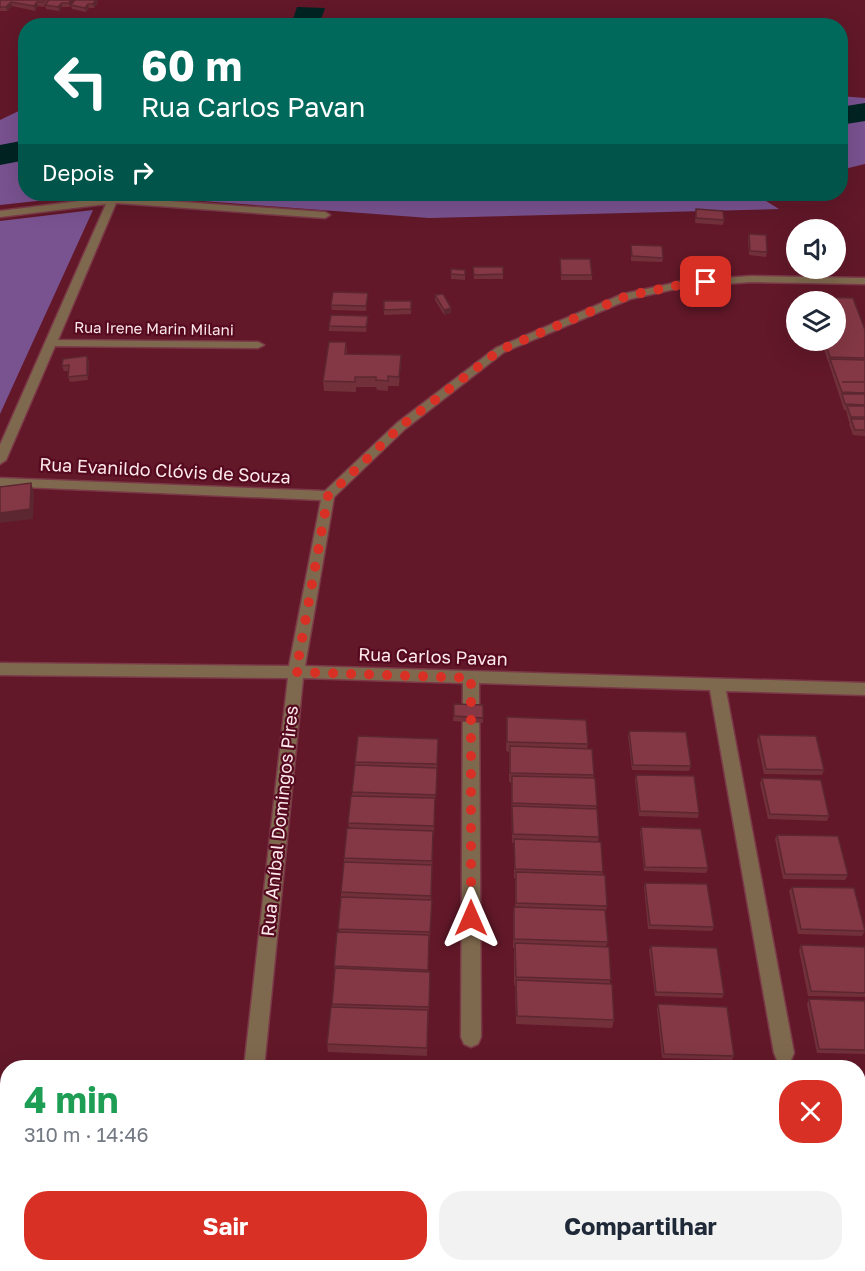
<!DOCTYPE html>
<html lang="pt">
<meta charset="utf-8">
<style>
body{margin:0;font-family:"Golos Text",sans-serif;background:#f2f2f3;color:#1f2937;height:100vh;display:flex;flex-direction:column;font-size:22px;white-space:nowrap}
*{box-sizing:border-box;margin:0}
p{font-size:20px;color:#747a83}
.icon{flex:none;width:33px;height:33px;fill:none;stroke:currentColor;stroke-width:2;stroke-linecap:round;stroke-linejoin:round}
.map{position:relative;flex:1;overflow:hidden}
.panel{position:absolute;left:0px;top:1060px;width:866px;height:212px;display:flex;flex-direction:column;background:#fff;border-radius:24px 24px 0 0;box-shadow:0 6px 24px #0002}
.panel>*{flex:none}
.banner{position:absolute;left:18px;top:18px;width:830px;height:183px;border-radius:24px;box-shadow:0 6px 24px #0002;background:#00695c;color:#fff;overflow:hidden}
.tools{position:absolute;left:786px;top:219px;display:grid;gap:12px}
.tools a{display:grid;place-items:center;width:60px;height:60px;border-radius:50%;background:#fff;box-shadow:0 6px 24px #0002;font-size:30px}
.pin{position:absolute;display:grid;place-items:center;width:51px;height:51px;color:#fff;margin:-26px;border-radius:12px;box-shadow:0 3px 9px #0006}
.me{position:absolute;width:66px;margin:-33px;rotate:0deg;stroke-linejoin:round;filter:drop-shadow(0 0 4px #0008)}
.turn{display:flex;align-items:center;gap:21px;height:126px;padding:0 24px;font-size:27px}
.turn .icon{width:78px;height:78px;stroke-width:2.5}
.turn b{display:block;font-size:42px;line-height:51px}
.then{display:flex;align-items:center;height:57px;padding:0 24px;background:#0003;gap:12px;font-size:22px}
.round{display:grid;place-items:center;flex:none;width:63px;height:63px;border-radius:24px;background:#f2f2f3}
.head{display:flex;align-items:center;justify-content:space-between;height:102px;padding:0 24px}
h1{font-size:36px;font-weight:700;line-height:45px;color:#1e9e55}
.action{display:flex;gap:12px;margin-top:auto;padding:12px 24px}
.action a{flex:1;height:69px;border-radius:24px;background:#d93025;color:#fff;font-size:24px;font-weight:700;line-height:69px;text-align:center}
.action a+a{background:#f2f2f3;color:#1f2937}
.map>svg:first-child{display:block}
</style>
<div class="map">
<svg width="865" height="1271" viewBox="0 0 865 1271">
<rect width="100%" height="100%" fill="#621829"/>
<!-- forest -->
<path fill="#795290" d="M840,96l25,2v66l-25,6z
M25,108l1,86h75l-101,11v-85z
M109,194h646l24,15 -350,9z
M93,210l-93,204v-193z"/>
<!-- water -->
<path fill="#002423" d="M297,7l28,1 -6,17h-28z"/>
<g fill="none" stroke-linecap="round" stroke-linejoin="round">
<!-- river -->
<path fill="#002423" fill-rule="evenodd" d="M865,103v18l-25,4v-18z
M26,140v20l-26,5v-20z"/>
<!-- minor casing -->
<g stroke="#7b3948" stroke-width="3">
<path id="minor" d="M112,197l213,15 5,3 -5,3 -209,-15 -58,137 200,2 6,3 -6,3 -203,-2 -49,114 -6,4v-19l106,-241 -106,13v-6z
M751,276l114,2v6l-114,-2 -67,5 -54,12 -126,53 -99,77 -71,68 -29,169 560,17v12l-139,-4 68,362 -3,7 -7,3 -7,-3 -3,-7 -64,-363 -231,-7 2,354 -3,7 -7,3 -7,-3 -3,-7 2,-354 -160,-5 -39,390h-20l44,-390 -288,-3v-12l289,3 32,-166 -321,-14v-8l325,13 72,-68 99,-75 127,-54 61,-13z
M222,1264h22l-1,7h-22z
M804,1264h22l2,7h-22z"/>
</g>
<!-- minor -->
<use href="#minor" fill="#7f694e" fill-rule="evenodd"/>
</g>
<!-- wall -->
<path fill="#72303b" d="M0,0h47l1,1 25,1 -3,5h-8l-3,4 -13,-2 -1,-4 -1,2 -6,-1 -3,5 -23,-5 -5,5h-7z
M98,3l-4,5h-5l-3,4 -14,-3 -1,-4z
M696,209l28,11 -1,5 -28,-2z
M749,234l18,18 -1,5 -17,-2 -1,-16z
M631,245l32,13 -1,4 -31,-1z
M560,259l32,16v5h-31z
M473,267l30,7v5h-29z
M465,270v10l-14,-1v-5z
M368,293l-2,18 -34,-1 -1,-5z
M435,295l16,13v5l-7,2 -9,-15z
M809,297l44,1 12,32v106l-12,-1 -4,-11 1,-2h-1l-3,-12h-2l-15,-46v-2h-1l-7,-22h15v-38h-28z
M384,301h27v13l-27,1z
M368,320l-2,12 -37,-1v-5z
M346,342l1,12 54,1 -2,31h-11v5l-11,-1 -1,-3h-20v5l-32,-1 -1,-10z
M87,356l2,5 -1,19 -18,2 -2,-5 1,-6h-5l-2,-5z
M454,704l29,1v18l-30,-2z
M507,717l81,27 -1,5 7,26 -1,3 4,28 -1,2 3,29 -1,5 5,30v3l4,31 -2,8 3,28 -2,4 8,74 -2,8 -96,-4 -1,-39h-1v-37h-1v-32l1,-9h1v-29h-1v-35h-2l-1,-61h-2v-30l-3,-1z
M629,731l62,35 -2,5 -57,-1 -4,-34z
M759,735l65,35 -2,5 -58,-1 -7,-34z
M438,739l-1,35 -2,30 -1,31h-1l-3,106h-1l-1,30 2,1 -3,84 -99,-4 -1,-8 5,-37v-3l3,-31 -1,-7 5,-34 2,-35v-5l3,-30v-4l5,-30 -1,-5 4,-27 3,-34z
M636,775l63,38 -1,5 -59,-2 -4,-36z
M762,778l67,38 -2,5 -59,-2 -8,-36z
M641,827l67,41 -2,5 -62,-2 -4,-39z
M777,835l71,40 -3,5 -62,-1 -8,-40z
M645,883l69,44 -2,4 -64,-2 -4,-42z
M792,887l73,44 -3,5 -64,-2 -9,-43z
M801,945l64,2v50l-57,-1 -9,-46z
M651,946l73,48 -2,4 -67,-2 -6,-46z
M809,999l56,2v53l-48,-1 -10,-49z
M658,1004l76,52 -2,4 -70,-2 -5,-49z
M858,1099l7,1v80l-7,-1z
M858,1189l7,82h-7l-2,-7h2z
M684,1264h70v4l-3,3h-48l-18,-1z"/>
<!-- shaded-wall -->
<path fill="#5c2730" d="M71,0h2v2l-3,5 -1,-4z
M96,0h1l1,3 -4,5 -1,-4z
M11,2l1,4 -5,5 -1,-4z
M37,2l1,4 -3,5 -1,-5z
M62,3v4l-3,4 -1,-4z
M88,4l1,4 -3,4 -1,-4z
M451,308v5l-7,2v-5z
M401,355v10l-2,21v-9z
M87,356l2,5 -1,19 -1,-5z
M31,483l3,10 -1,26 -33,4v-10z"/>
<!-- building -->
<path fill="#843845" stroke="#5c2730" stroke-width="1.5" d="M0,0h45l-2,2h-6l-3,4 -23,-4 -5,5h-6z
M49,0h22l-2,3h-7l-4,4 -13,-2z
M75,0h21l-3,4h-5l-3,4 -14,-3z
M696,209l27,2 1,9 -28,-2z
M749,234l17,1 1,17 -17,-1z
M631,245l31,1 1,12 -31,-2z
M560,259h30l2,16h-31z
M473,267h30v7l-29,1z
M451,269l14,1v5l-14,-1z
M333,292l35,1 -2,13 -35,-1z
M443,294l8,14 -7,2 -9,-15z
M809,297l44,1 12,32v28l-35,-1 -6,-17h12v-38h-25z
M384,301h27v8l-27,1z
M331,315l37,1 -2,11 -37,-1z
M329,342h17l-1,12 56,1 -2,22 -11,-1v5l-12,-1v-3h-21v5l-32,-1z
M87,356v19l-19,2 1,-12 -7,1 1,-7z
M830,359l35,1v22h-23h23v11l-23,-1z
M842,394h23v11l-20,-1z
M847,406h18v11h-14z
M851,419h14v11h-10z
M31,483l-1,26 -30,4v-26z
M454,704l29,1v13l-29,-2z
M507,717l79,3 2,24 -81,-2z
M629,731l57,1 5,34 -58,-1z
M759,735l57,1 8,34 -58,-1z
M358,736l80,3 -1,25 -82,-2z
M510,746l82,3 2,26 -84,-2z
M355,765l82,3 -1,27 -84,-3z
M636,775l58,1 5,37 -59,-2z
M512,776l83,2 2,28 -85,-3z
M762,778l59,2 8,36 -59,-2z
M351,796l84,2 -1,28 -86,-3z
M512,806l85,3 2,28 -86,-3z
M641,827l60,2 7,39 -63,-1z
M347,828l86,3 -1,30 -88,-3z
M777,835l61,1 10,39 -63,-1z
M514,839l87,3 2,30 -88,-3z
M344,862l88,3 -1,31 -90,-4z
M516,872l89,3 2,31 -91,-3z
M645,883l62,1 7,43 -64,-2z
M792,887l62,1 11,43 -64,-2z
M341,897l91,3 -2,32 -92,-3z
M514,907l91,3 3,32 -94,-3z
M337,932l92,3 -1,35 -94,-4z
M515,943l94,4 2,33 -95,-3z
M801,945l64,2v46l-54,-2z
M651,946l66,2 7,46 -68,-2z
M335,968l95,4 -1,35 -97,-3z
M516,980l96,4 2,36 -97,-4z
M809,999l56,2v49l-46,-1z
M658,1004l69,3 7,49 -70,-2z
M331,1007l97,3 -1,38 -100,-4z
M858,1099l7,1v73h-7z
M858,1189h7v81l-7,-35z
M689,1264h65v4l-65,-3z"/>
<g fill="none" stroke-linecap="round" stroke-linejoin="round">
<!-- route -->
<path stroke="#d93025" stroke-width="10" stroke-dasharray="0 18" d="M471,918v-240l-175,-6 32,-176 44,-42 29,-28 99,-76 127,-54 57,-12 22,-2"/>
</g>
<g text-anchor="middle" stroke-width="4.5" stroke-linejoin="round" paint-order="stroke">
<!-- far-street labels -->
<g font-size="15" fill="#fce8ea" stroke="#560a1f">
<text transform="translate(154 329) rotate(1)" y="5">Rua Irene Marin Milani</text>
</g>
<!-- street labels -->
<g font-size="18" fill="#fce8ea" stroke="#560a1f">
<text transform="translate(165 471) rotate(3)" y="6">Rua Evanildo Clóvis de Souza</text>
<text transform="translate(433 657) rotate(2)" y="6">Rua Carlos Pavan</text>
<text transform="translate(280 821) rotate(-84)" y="6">Rua Aníbal Domingos Pires</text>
</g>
</g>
</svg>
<div class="tools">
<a><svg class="icon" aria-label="sound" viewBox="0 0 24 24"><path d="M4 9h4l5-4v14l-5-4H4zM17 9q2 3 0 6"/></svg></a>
<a><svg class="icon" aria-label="layers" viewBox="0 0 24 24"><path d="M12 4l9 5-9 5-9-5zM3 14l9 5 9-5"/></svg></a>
</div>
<div class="pin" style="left:706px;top:282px;background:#d93025"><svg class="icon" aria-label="arrive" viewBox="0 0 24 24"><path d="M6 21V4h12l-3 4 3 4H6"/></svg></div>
<svg class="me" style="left:471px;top:918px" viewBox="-20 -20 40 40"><path d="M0-17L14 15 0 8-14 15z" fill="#d93025" stroke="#fff" stroke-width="4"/></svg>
<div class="banner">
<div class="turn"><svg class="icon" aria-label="left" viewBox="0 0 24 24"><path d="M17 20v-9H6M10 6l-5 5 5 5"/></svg><div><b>60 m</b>Rua Carlos Pavan</div></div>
<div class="then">Depois<svg class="icon" aria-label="right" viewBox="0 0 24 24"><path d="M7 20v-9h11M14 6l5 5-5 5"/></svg></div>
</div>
<section class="panel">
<div class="head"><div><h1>4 min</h1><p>310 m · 14:46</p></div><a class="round" style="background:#d93025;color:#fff"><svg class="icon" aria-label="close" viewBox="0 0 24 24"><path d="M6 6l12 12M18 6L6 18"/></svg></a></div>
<div class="action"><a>Sair</a><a>Compartilhar</a></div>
</section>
</div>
